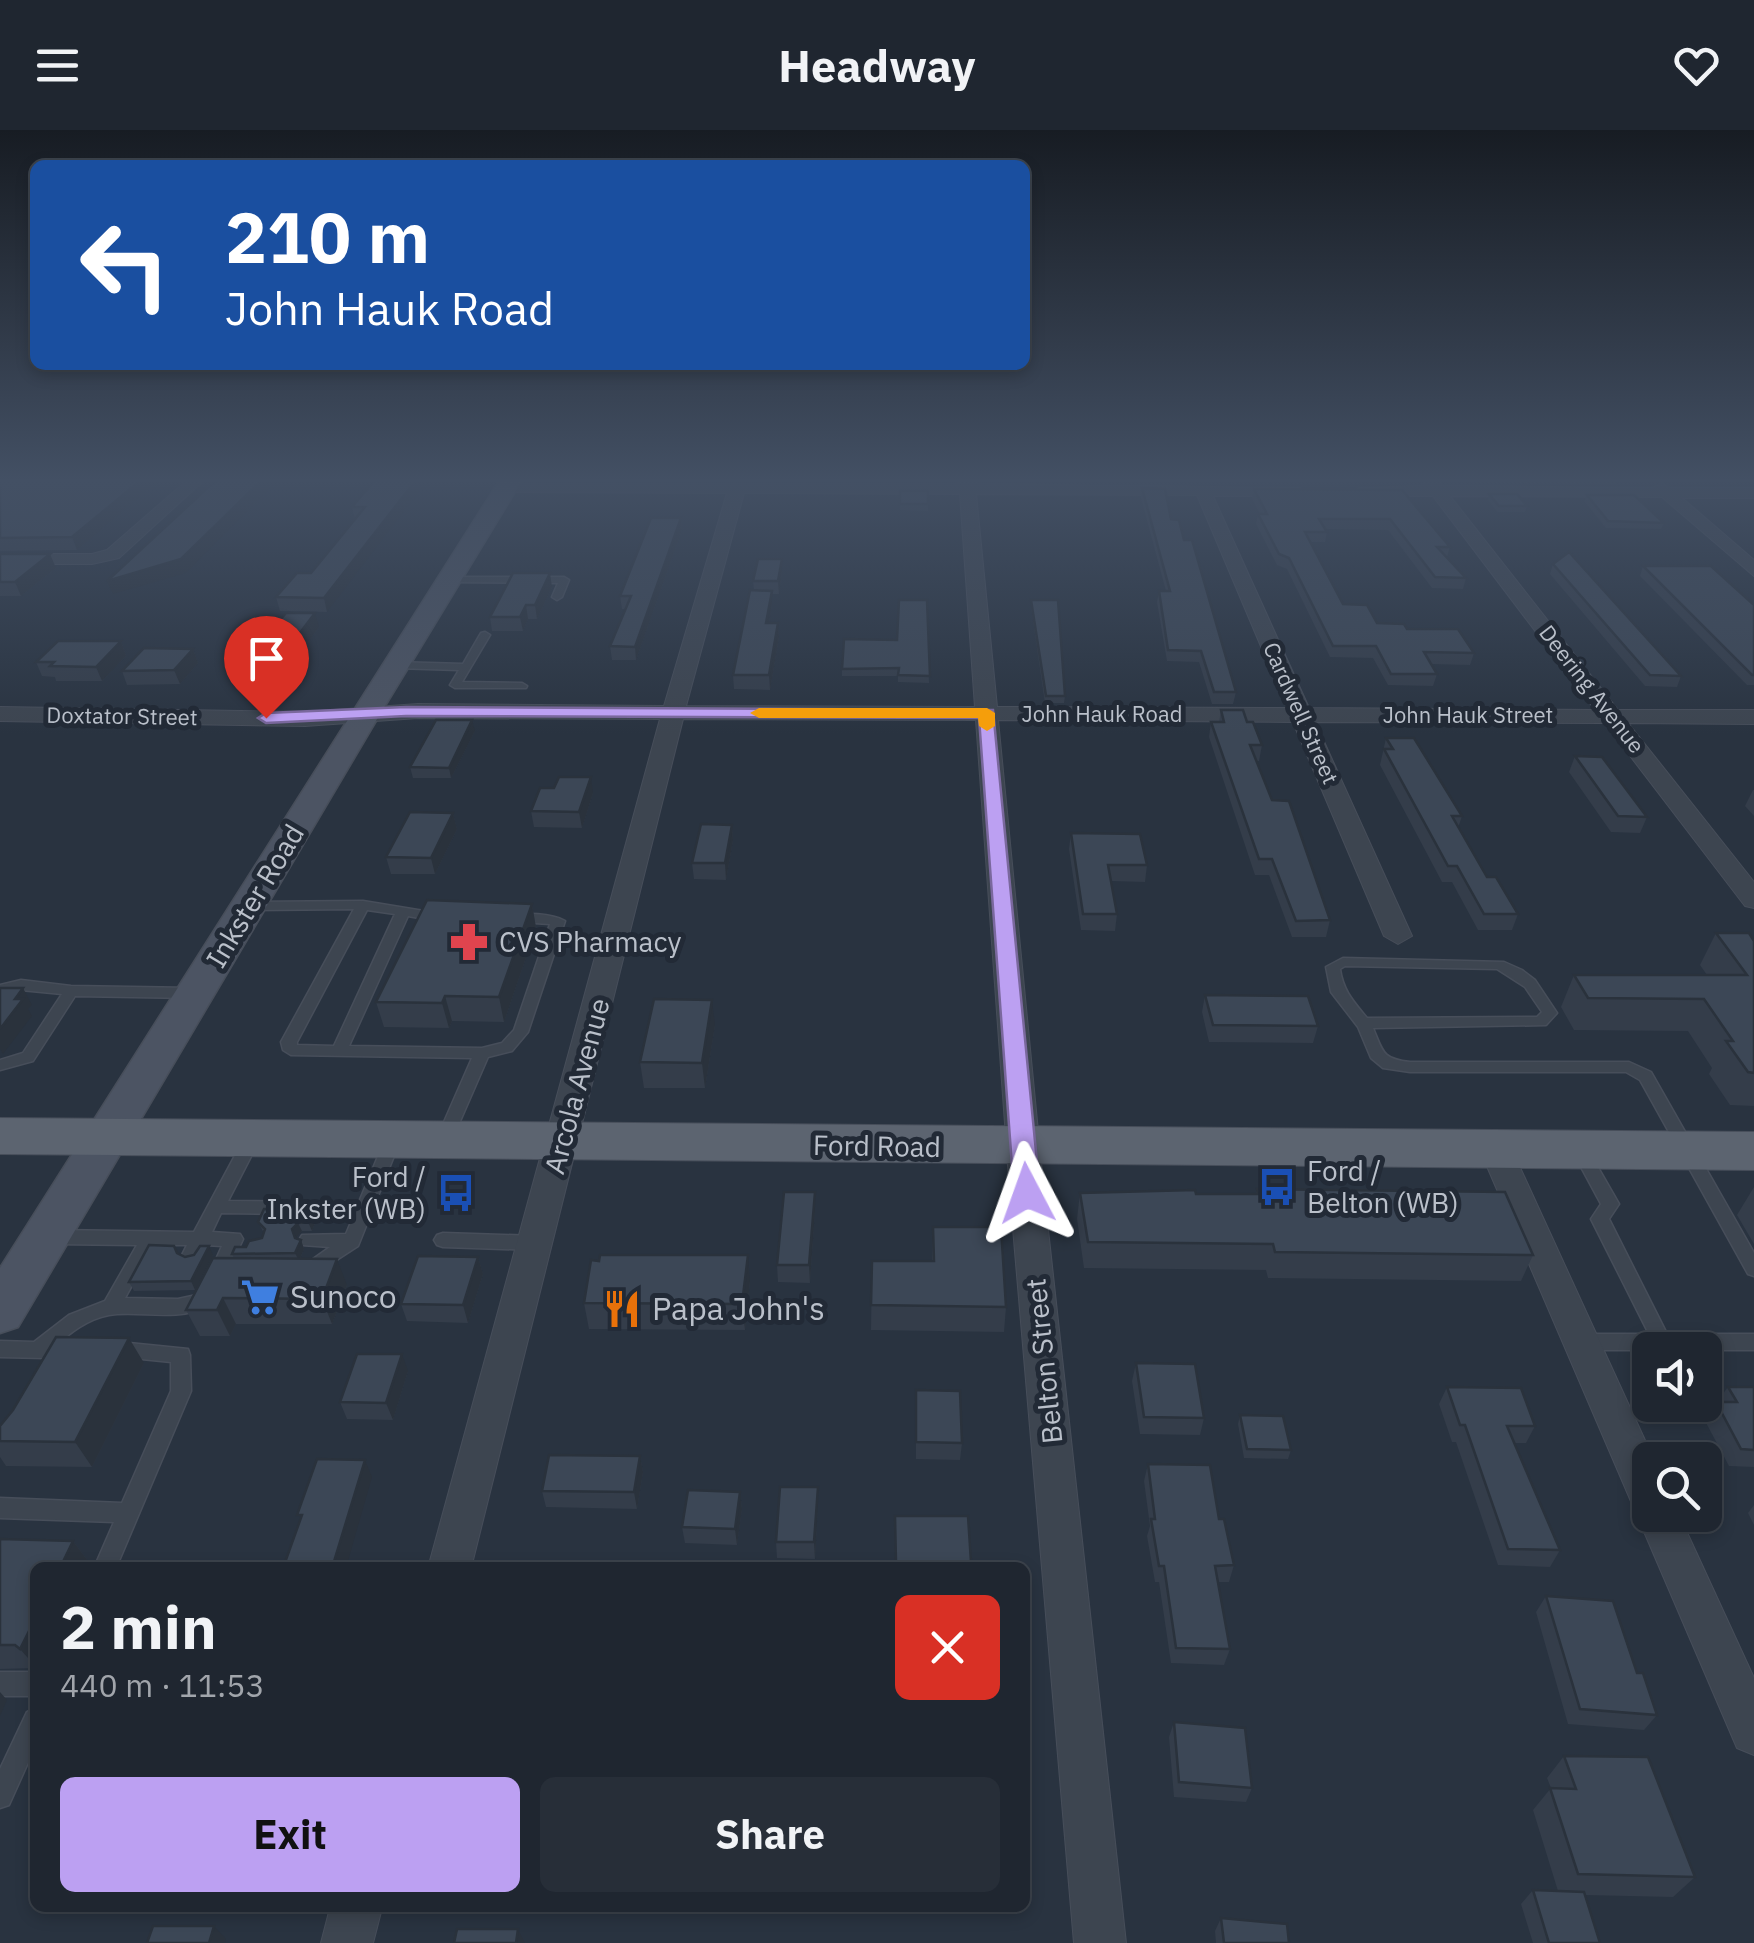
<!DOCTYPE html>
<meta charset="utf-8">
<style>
body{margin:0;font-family:"IBM Plex Sans",sans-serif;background:#272e38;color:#f1f3f6;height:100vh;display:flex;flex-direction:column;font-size:38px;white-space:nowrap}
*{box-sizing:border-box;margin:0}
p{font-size:32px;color:#a1a5ab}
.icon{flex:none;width:55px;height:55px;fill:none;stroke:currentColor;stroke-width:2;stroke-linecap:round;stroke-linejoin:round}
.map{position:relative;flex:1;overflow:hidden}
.details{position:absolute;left:30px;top:1432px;width:1000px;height:350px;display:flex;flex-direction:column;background:#1f2630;border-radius:15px;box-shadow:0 5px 15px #0003,0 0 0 2px #3c434c}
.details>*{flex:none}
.banner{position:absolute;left:30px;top:30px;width:1000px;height:210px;border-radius:15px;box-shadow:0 5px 15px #0003,0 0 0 2px #3c434c;background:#1a4fa0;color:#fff;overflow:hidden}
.fabs{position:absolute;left:1632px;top:1202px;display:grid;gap:20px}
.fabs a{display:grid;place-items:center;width:90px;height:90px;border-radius:15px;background:#1f2630;box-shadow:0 5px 15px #0003,0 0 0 2px #3c434c;font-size:50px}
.pin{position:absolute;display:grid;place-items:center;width:85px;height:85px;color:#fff;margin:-102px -42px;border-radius:50% 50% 50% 0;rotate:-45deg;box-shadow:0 0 10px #0007}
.pin .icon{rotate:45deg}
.me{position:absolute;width:110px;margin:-55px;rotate:356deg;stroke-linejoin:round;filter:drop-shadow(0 0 8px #0008)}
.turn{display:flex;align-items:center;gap:35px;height:210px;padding:0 30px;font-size:45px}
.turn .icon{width:130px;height:130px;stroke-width:2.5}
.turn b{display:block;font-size:70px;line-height:85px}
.round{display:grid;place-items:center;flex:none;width:105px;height:105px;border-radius:15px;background:#272e38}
.overview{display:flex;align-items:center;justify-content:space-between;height:170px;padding:0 30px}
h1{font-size:60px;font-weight:800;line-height:75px}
.action{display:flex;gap:20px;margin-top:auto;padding:20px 30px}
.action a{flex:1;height:115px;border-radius:15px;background:#bca0f2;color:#111;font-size:40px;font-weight:800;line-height:115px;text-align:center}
.action a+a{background:#272e38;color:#f1f3f6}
header{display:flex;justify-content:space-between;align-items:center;height:130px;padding:0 30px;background:#1f2630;font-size:45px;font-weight:800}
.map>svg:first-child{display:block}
</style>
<header><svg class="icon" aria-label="menu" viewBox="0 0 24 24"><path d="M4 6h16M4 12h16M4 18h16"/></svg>Headway<svg class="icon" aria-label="heart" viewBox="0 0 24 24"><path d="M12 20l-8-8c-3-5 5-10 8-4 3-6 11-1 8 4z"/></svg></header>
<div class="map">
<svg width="1754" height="1813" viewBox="0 0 1754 1813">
<rect width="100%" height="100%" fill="#293340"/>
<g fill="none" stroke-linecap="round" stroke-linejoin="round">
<!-- lane casing -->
<g stroke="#474e5a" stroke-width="3">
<path id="lane" d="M449,447h115l5,3 -7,17 -5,3 -5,-3 6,-14 -112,-1v-4z
M485,502l5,3 -28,47 60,1 5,3 -1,2h-71l-5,-3 9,-15 -64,-2 -5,-3 5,-3 68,2 18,-31z
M363,771l73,12 7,4 -7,4 -28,-5 -59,130 133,2 20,-5 12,-13 36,-106 -32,-2 -7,-4c12,-7 42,-4 54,3l-37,111 -16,19 -24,6 -37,85h-12l-2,-4 35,-80 -181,-3 -8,-5 -2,-8 73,-133 -104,1 -7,-4 7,-4zM367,780l28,4 -61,132 -37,-1v-3z
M1343,828l161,4 18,8 13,10 22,33 -11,12 -173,3c10,24 9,31 37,34h219l22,10 103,181v23l-6,-2 -108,-194 -14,-8h-216l-27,-4 -12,-10 -13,-31 -27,-35 -5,-25zM1345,836l152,3 28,18 17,25 -5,5 -170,1c-13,-16 -24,-27 -27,-49z
M21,850l50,6 121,2 7,5 -7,5 -117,-2 -42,65 -33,9v-10l23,-7 39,-59 -41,-4 -21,5v-10z
M252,1003l6,2 2,4 -32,62 131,1 27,-65h12l2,4 -42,105 -46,30 -6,-2 -3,-5 3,-5 24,-17 -28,-2 -3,-5 3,-5 44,-1 8,-19 -133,-2 -9,19 28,2 3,5 -19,41 -6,2 -6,-2 -3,-5 13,-29 -17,-1 -8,15 -6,2 -6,-2 -3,-5 5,-10h-33l-29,53 53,1 14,-3 15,-7 6,2 3,5c-22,31 -75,13 -107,19 -22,4 -39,18 -55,32l1,3 -2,6 -7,2 -46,-1v-16l34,1 35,-27 36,-14 32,-56 -85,-1 -6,-2 -3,-5 3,-5 6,-2 142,2 52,-97z
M1582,1018l6,2 31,54 -10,15 58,115h87v16h-173l-7,-3 -2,-5 2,-5 7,-3h68l-58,-115 10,-15 -27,-50 2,-4z
M443,1103l93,3 6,2 3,5 -3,5 -6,2 -93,-3 -6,-2 -3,-5 3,-5z
M119,1212l69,7 2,6 1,36 -75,177h-22l20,-46 -114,-4v-20l122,5 49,-112v-29l-59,-6 -2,-6 2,-6z
M0,1542h35v24h-35z
M35,1578v39l-26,58 -9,3v-39l27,-57z"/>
</g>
<!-- street casing -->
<g stroke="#474e5a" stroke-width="2">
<path id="street" d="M182,350l19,3 -82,75 -27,6h-92v-10h92l15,-4 77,-67z
M959,350h16l1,4 324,4 2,3 -8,5h-81l96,212 286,2 -162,-214h-68l-8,-5 2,-3 66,-2 -2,-6h14l5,6 211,2 8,-5 9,5h84v10h-72l72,62v16l-92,-79 -212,-1 168,214h136v14l-126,-1 126,159v26l-9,-2 -140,-183 -290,-1 97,214 -14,8 -14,-8 -91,-214 -295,-2 46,473 82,750h-52l-64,-750 -34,-473 -293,-1 -212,849h-43l232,-849 -242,-1 -113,8 -305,-5v-14l305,5 113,-8 246,2 63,-213 -220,-1 -6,-2v-6h458zM744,363l216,1 15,213 -289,-1zM976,364l221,1 90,213 -290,-1z
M1496,1008l12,4 4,8 142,310h-4v55h29l75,163v77l-17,-7 -257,-598 4,-8z
M330,1778h52l-9,35h-52z"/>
</g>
<!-- secondary casing -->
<g stroke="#474e5a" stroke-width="3">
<path id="secondary" d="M500,350h22l-142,234 -362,613 -18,6v-65z"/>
</g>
<!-- primary casing -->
<g stroke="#474e5a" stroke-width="2">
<path id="primary" d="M0,988l1754,14v38l-1754,-16z"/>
</g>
<!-- lane -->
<use href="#lane" fill="#3d4550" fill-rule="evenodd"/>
<!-- street -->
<use href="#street" fill="#3d4550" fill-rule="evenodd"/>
<!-- secondary -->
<use href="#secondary" fill="#4c5463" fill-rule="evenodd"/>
<!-- primary -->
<use href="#primary" fill="#5c6470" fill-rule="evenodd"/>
</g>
<!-- wall -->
<path fill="#343d4a" d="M0,350h160l-83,70 -77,1z
M375,350l-48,132 -47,-1 -4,-14 35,-24 44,-54 -3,-12z
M1243,350h144l-1,2 -143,-1z
M1468,350h148l-2,4 -140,-1z
M1142,358l29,31 13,21 52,152 -3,12h-21l-13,-42 -32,-1 -10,-59 2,-11h7l-25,-93z
M1254,359l148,1 48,57 -3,10 19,21 -3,11 -31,-1 -44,-58 -63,-1 2,3 -2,10h-15l33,62 34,19 30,6 67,24 -4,12 -39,-1 6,10 -4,12 -45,-1 -15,-27 -43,-1 -43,-88 -10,-4 -21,-41 2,-10h2l-8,-15z
M900,361h28v20l-28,-1z
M1489,364l38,12 -2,6h-28l-9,-12z
M1587,365l77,28 -3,6 -55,-1 -22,-27z
M681,388l1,12 -46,130h-24l-2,-14 16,-37h-4l-2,-13z
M0,424l56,14 -35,28h-21z
M782,429v13l-3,22h-7v10l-3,19h9l1,14 -9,53 -36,-1 -1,-14 21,-85 -1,-9z
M1553,434l128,112 -4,11 -32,-1 -95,-112z
M1643,436l111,39v80h-7l-107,-109z
M552,457l-15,32h-9l-5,12h-31l-2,-14z
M927,470l2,83 -31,-1v-6h-56v-7l55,-29z
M1031,470l34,96 -1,7h-19l-14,-96z
M319,497l-46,63h-34l-5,-15z
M121,511l5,15 -24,25h-46l-1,-4 -13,-1 -6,-14z
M193,519l5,14 -18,21 -53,1 -5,-14z
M1221,580l26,12 15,23 -3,16h-3l16,39 58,120 -4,17h-34l-23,-62h-14l-46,-138 2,-15h8z
M475,601l-24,47h-38l-3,-11z
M1386,608l76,78 -4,12 29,49 31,37 -6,16h-34l-26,-48h-10l-62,-117z
M1575,626l72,61 -7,16 -29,-1 -42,-60z
M1753,660h1v26l-9,-10z
M593,663l-11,35 -48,-1 -3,-16z
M453,683l4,16 -22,45h-44l-5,-17z
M732,695l1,15 -7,40 -32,-1 -2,-16z
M1071,703l76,32 -2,17 -34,-1 6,33 -2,17 -34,-1 -12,-81z
M532,774l4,24 -32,94 -52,-1 -3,7 -65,-1 -8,-25z
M1716,803l38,8v165l-24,-1 -21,-31 3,-6 -24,-37 -114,-1 -13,-23 13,-32h133l-7,-10z
M1205,865l113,31 -5,17 -104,-1 -7,-30z
M715,895l-10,63h-61l-4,-26z
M1754,1057v57l-17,-29z
M1257,1059l276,66 -12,26 -253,-3 -2,-8 -182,-2 -7,-49 3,-26 176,1z
M815,1079l-5,74 -32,-1 -1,-17z
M314,1080l3,8 -5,13h-10l-6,7 5,2 3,9 -4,10 47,26 -15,39h-96l-6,12h-30l-14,-26 48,-52 -2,-4 30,-16 2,-5 -6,-11z
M933,1097l73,80 -2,25 -133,-2 1,-69h60z
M177,1123l8,4 28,-2 -18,35 -61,1 -5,-9z
M478,1127l5,17 -15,49 -61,-2 -6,-17z
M750,1151l-5,49 -156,-1 -5,-26z
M144,1233l-52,104 -86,-1 -6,-9v-16z
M1136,1233l68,55 -4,17 -60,-1 -8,-53z
M408,1241l-15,49 -46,-1 -7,-17z
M1447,1257l88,39 -9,17h-12l46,107 -10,17 -52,-2 -42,-123h-4l-13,-38z
M1728,1257h26v80l-25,-1 -25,-47z
M916,1260l46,53 -2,17 -44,-1z
M1240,1285l51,35 -3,9 -44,-1 -6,-34z
M640,1326l3,16 -6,37 -91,-2 -4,-16z
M1148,1334l71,55 15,46 -5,17h-11l12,67 -6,16 -53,-2 -12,-81h-4l-8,-46 3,-10 -6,-45z
M818,1357v17l-3,55 -38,-1 -1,-16z
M740,1362l2,17 -5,36 -52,-2 -3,-16z
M1754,1375v20l-6,-12z
M895,1386l76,46 -1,6h-74z
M0,1409l73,2 18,24 -1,3h-55v100l-35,1z
M1546,1466l91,77 20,42 -13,15 -76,-6 -32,-112z
M1174,1592l78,66 -6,14 -72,-5 -5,-60z
M1564,1626l131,121 -22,20 -88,-2 15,48h-67l-12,-39 12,-14 25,1 -25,-81 18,-22 -4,-10z
M1221,1788l68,25h-73l-1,-12z"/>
<!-- shaded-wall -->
<path fill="#2a323c" d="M141,350h19l-83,70 -5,-13z
M262,350h16l-92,93 -73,21 -6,-13z
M416,350h12l-101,132 -3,-14z
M681,388l1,12 -46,130 -1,-13z
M50,424l6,14 -35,28 -6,-14z
M782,429v13l-3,22 -1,-13z
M550,443l2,14 -15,32 -2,-14z
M772,461v13l-5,33 -1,-14z
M526,475l2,14 -5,12 -3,-14z
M315,483l4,14 -46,63 -5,-15z
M778,493l1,14 -9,53 -1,-15z
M121,511l5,15 -24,25 -6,-14z
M193,519l5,14 -18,21 -6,-14z
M472,590l3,11 -24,47 -2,-10z
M591,647l2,16 -11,35 -3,-16z
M453,683l4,16 -22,45 -4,-16z
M732,695l1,15 -7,40 -1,-17z
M532,774l4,24 -32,94 -5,-25z
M23,858l9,17 -4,4 4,7 -29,38 -3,-5v-20l15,-30z
M445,866l7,25 -3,7 -7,-25z
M712,870l3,25 -10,63 -3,-25z
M815,1062v17l-5,74 -1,-18z
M314,1080l3,8 -5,13 -4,-9z
M298,1093l4,8 -6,7 -4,-9z
M301,1110l3,9 -5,12 -4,-8z
M209,1116l4,9 -18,35 -4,-9z
M748,1125l2,26 -5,49 -3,-26z
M478,1127l5,17 -15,49 -5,-18z
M337,1129l10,26 -15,39 -10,-25z
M223,1168l13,26 -6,12 -13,-26z
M129,1208l15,25 -52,104 -17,-25z
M402,1224l6,17 -15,49 -7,-17z
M640,1326l3,16 -6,37 -3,-17z
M365,1330l7,17 -26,91h-14z
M818,1357v17l-3,55 -1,-17z
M740,1362l2,17 -5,36 -2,-16z
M73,1411l18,24 -1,3h-30z
M35,1489v47l-15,-17z
M0,1562l7,8 -7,16z
M214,1796l12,13 -1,4h-16z
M518,1799l7,14h-9z"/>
<!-- building -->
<path fill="#3c4756" stroke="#2a323c" stroke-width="2.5" d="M0,350h141l-69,57 -72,1z
M216,350h46l-81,79 -74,22z
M375,350h41l-92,118 -48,-1 21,-24h14l54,-66h-13z
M1142,358l23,1 6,30 8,1 5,20h8l44,152h-22l-13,-41 -33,-1 -9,-59h11z
M1254,359l148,1 48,57h-13l29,31 -31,-1 -45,-58h-71l8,13h-22l38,72 24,1 10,18 27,1 3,5h51l16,24 -50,-1 13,22h-46l-15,-28h-43l-44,-88 -10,-4 -21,-40h9z
M900,361h28v13h-28z
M1489,364h28l10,12h-28z
M1587,365h47l30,28 -56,-2z
M651,388h30l-46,129 -25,-1 21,-50h-11z
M1569,422l112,124 -31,-1 -97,-111z
M0,424h50l-35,28h-15z
M758,429h24l-4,22h-25z
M1643,436h68l43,39v70h-2z
M513,443h37l-15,32h-9l-6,12h-30z
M750,460l22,1 -6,32h12l-9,52h-36z
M899,470h28l3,76 -32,-1 1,-7 -57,1 2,-30 53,1z
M1031,470h27l7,96h-19z
M286,483h29l-47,62h-34z
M58,511h63l-25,26 -46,-1 4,-4h-18z
M144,518l49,1 -19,21 -52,1z
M1221,580h22l4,12h6l9,23h-12l22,55 17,1 41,119 -34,1 -24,-62h-13l-48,-137h13z
M436,590h36l-23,48 -39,-1z
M1386,608h28l48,78h-10l35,61h9l22,37h-34l-27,-48h-9l-64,-117h9z
M1575,626l27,1 45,60 -29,-1z
M559,647h32l-12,35 -48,-1 9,-23h14z
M410,682l43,1 -22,45 -45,-1z
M701,694l31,1 -7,38h-33z
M1071,703l69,1 7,31h-39l9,49h-34z
M427,770l105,4 -33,93 -54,-1 -3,7 -66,-1z
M1716,803h33l5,8v132l-6,-1 -22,-31h7l-29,-42 -116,-1 -14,-23h173z
M0,858h23l-8,11h8l-23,30z
M1205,865l103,1 10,30 -105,-1z
M654,869l58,1 -10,63 -62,-1z
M1257,1059l248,3 28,63 -258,-3 -2,-8 -185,-2 -8,-49 115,-3 1,4h62z
M784,1062h31l-6,73h-32z
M264,1079l50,1 -6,12 -10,1 -6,6 3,9 6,2 -6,13 -63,1 3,-7h11l3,-6 13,-3 3,-9 -7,-7z
M933,1097h68l5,80 -135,-2 1,-44h62z
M149,1115l25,1 3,7 8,4 9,-2 6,-9h9l-18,35 -62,1z
M600,1125h148l-6,49 -158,-1 7,-43 8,1z
M418,1126l60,1 -15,48 -62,-1z
M213,1128l124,1 -15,40 -99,-1 -6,12h-31z
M56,1207l73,1 -54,104 -75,-1v-15l13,-16z
M357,1224h45l-16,49 -46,-1z
M1136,1233l59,1 9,54 -60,-1z
M1447,1257l74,1 14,38h-28l53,124 -52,-1 -43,-124h-5z
M1728,1257h26v63l-13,-1 -25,-47h21z
M916,1260l44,1 2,52 -46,-1z
M1240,1285l43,1 8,34 -44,-1z
M549,1325l91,1 -6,36 -92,-1z
M317,1329l48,1 -33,108h-49l19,-53h-5z
M1148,1334l62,1 9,54h5l10,46 -19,1 15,83 -54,-1 -12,-82h-5l-8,-47h4z
M780,1357h38l-4,55h-38z
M688,1360l52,2 -5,37 -53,-2z
M895,1386h73l3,46h-75z
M0,1409l73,2 -13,27h-25v51l-15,30 -5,-4h-15z
M535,1435l52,1 -1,2h-51z
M1546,1466l67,5 24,72h6l14,42 -77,-6z
M1174,1592l71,6 7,60 -73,-6z
M1564,1626l84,1 47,120 -117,-3 -28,-86 26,1z
M1533,1760l51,2 16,51h-51z
M1221,1788l66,6 2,19h-65z
M153,1796h61l-5,17h-62z
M457,1799h61l-2,14h-62z"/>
<!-- sky -->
<linearGradient id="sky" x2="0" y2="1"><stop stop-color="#171c23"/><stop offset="0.58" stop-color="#435064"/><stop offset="1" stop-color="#435064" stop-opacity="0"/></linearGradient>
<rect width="1754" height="604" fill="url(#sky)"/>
<!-- route -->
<path fill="#bca0f2" stroke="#7a689d" stroke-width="2.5" d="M406,577l587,3 47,483 -4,6h-18l-4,-6 -35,-475 -573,-2 -140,7 -8,-5 8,-5z"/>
<!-- slow -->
<path fill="#f59e0b" d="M987,578l8,5v13l-8,5 -8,-5 -1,-8h-219l-9,-5 9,-5z"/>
<!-- icons -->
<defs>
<g id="pharmacy-bare" transform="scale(3)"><path d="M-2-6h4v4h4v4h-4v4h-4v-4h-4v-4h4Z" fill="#e0444e" stroke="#222a36" stroke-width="2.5" paint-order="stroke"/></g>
<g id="bus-bare" transform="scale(3)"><path d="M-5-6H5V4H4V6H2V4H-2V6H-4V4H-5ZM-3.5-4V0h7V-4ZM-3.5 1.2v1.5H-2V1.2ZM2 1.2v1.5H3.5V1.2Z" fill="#1a4fb4" stroke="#222a36" stroke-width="2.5" paint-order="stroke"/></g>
<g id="supermarket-bare" transform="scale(3)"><path d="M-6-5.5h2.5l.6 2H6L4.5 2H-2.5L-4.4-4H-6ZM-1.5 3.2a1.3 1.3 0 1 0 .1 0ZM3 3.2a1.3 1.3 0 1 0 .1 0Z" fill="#3f7fe0" stroke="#222a36" stroke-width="2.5" paint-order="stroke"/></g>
<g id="restaurant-bare" transform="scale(3)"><path d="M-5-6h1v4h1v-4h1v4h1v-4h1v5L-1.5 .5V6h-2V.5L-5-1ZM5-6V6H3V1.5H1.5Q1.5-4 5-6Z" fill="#e8710a" stroke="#222a36" stroke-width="2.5" paint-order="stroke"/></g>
</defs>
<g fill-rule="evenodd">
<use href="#pharmacy-bare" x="469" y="812"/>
<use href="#bus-bare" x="1277" y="1057"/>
<use href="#bus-bare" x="456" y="1063"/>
<use href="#supermarket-bare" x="260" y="1167"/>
<use href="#restaurant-bare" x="622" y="1179"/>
</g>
<g text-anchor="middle" stroke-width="10" stroke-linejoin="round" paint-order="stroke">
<!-- far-street labels -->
<g font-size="22" fill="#bac0ca" stroke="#222a36">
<text transform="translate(1592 559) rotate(52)" y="8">Deering Avenue</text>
<text transform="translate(1301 583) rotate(66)" y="8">Cardwell Street</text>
<text x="1102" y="592">John Hauk Road</text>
<text x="1468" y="593">John Hauk Street</text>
<text transform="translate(122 586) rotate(1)" y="8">Doxtator Street</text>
</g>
<!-- street labels -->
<g font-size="28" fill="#bac0ca" stroke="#222a36">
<text transform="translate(255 766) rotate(-59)" y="10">Inkster Road</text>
<text transform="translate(577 956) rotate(-75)" y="10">Arcola Avenue</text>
<text transform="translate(877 1016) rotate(1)" y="10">Ford Road</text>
<text transform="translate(1044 1231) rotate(-96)" y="10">Belton Street</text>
</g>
<!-- poi labels -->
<g font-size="28" fill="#bac0ca" stroke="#222a36" text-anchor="start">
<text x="499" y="822">CVS Pharmacy</text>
<text x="1307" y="1051">Ford /<tspan x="1307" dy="32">Belton (WB)</tspan></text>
<text x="426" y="1057" text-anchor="end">Ford /<tspan x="426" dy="32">Inkster (WB)</tspan></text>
</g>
<!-- near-poi labels -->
<g font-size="32" fill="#bac0ca" stroke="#222a36" text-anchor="start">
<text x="290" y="1178">Sunoco</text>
<text x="652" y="1190">Papa John's</text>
</g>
</g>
</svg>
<div class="fabs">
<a><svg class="icon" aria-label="sound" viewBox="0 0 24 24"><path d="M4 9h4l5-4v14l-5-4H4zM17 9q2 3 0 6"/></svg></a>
<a><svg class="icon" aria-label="search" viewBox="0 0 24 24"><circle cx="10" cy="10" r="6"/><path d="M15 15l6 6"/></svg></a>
</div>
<div class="pin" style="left:266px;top:588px;background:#d93025"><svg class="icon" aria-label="arrive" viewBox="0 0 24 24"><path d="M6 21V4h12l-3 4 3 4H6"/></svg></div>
<svg class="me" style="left:1027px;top:1063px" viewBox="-20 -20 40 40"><path d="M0-17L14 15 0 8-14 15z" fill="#bca0f2" stroke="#fff" stroke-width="4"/></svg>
<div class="banner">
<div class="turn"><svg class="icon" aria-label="left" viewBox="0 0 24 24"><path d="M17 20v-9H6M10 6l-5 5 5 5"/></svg><div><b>210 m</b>John Hauk Road</div></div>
</div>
<section class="details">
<div class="overview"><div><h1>2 min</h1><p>440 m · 11:53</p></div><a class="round" style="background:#d93025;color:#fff"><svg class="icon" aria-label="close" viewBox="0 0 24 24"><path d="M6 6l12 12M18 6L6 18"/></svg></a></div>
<div class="action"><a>Exit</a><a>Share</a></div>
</section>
</div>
